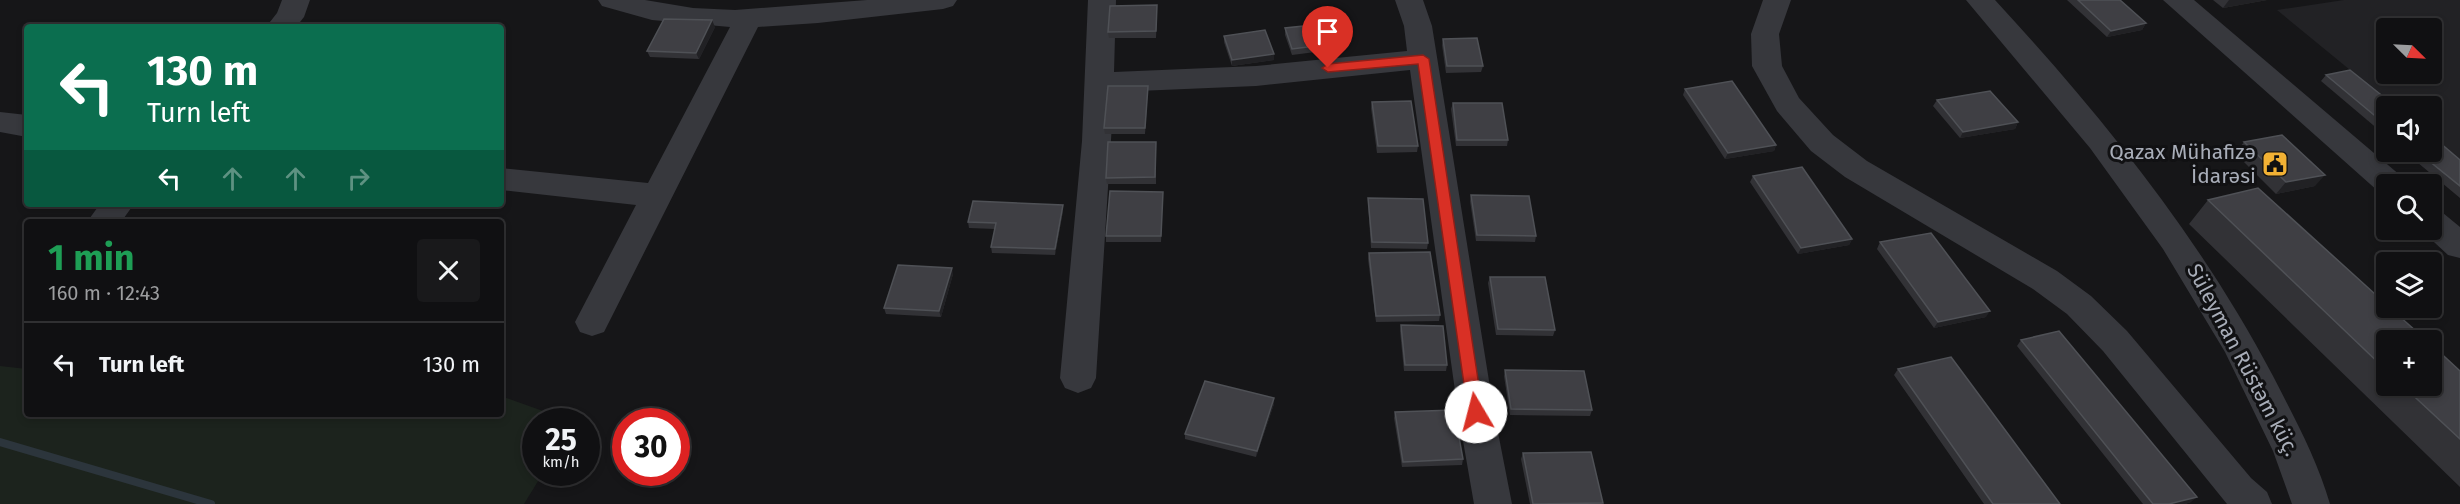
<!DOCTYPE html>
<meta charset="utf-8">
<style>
body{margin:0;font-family:"Fira Sans",sans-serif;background:#19191b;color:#f1f3f6;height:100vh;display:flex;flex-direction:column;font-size:22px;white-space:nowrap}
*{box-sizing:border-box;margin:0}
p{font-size:20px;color:#9c9d9f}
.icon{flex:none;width:33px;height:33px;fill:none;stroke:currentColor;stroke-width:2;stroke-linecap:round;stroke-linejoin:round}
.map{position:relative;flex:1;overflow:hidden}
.side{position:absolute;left:24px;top:219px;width:480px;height:198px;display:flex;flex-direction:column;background:#101012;border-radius:6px;box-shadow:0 3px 9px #0003,0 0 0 2px #303032}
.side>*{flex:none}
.hud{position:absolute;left:24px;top:24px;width:480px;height:183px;border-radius:6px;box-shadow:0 3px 9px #0003,0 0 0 2px #303032;background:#0b6e4f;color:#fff;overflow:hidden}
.needle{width:39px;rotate:114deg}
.fabs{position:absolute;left:2376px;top:18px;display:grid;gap:12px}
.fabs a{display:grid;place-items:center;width:66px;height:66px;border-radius:6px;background:#101012;box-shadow:0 3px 9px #0003,0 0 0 2px #303032;font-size:30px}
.speed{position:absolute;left:522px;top:408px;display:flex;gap:12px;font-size:30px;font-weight:700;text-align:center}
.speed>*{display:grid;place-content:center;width:78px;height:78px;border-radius:50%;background:#101012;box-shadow:0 3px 9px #0003,0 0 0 2px #303032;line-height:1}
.speed small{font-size:15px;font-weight:400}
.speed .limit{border:9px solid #d22;background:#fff;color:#111}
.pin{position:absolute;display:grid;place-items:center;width:51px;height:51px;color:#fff;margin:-62px -26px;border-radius:50% 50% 50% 0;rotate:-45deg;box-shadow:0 0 6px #0007}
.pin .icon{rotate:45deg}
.me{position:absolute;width:66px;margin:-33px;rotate:352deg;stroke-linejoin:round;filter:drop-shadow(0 0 4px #0008)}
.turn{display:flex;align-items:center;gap:21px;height:126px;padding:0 24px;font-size:27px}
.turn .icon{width:78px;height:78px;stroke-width:2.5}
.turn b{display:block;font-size:42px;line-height:51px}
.lanes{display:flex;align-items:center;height:57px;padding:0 24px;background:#0003;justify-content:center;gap:30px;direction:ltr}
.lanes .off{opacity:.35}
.round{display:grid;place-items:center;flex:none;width:63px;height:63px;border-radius:6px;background:#19191b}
.overview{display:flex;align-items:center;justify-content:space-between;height:102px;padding:0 24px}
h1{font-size:36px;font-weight:700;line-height:45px;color:#1e9e55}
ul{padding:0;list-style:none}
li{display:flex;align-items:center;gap:18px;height:84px;padding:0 24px;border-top:2px solid #303032}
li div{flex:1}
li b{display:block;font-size:22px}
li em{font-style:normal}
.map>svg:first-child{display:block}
</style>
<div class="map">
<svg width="2460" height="504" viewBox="0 0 2460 504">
<rect width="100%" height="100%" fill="#161618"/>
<!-- built -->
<path fill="#222225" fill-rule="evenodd" d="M2344,0h116v161l-28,-24v-31h-38l-117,-96zM2386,28h46v46h-46z"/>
<!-- green -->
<path fill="#1c231d" d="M0,366l27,3v45h474v-18l70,25 -35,1v50l7,1 -19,31h-524z"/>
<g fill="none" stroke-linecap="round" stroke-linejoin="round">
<!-- stream -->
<path stroke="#2c353c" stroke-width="8" d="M0,442l211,62"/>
<!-- minor -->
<path fill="#37383d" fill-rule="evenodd" d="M282,0h28l-6,17 -8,10h-30l11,-14z
M598,0h47l48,8 42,2 132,-10h90l-4,6 -10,3 -125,14 -60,4 -154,305 -12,4 -12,-4 -5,-10 61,-117 -135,-15v-22l147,15 82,-156 -78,-7 -50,-14z
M1088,0h28l-2,72 142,-6 151,-15 -3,-25 -9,-26h28l9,26 62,386 18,92h-38l-16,-92 -48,-342 -154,16 -142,6 -18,286 -5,10 -13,5 -13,-5 -5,-10 22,-237z
M1763,0h28l-12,34 3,32 17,32 34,37 34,26 190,110 34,25 36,35 124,147 16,14 5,12h-45l-124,-153 -36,-37 -34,-25 -188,-112 -34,-26 -34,-40 -25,-45 -1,-32z
M1966,0h29c107,116 204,236 278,376 21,41 44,83 57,128h-38l-19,-53 -48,-99 -62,-103 -73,-101z
M2163,0h31l207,176 4,8h-19v10l-7,-2z
M0,112l27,3v22l-27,-5z
M100,204h34l-13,18h-34z
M2432,209l11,4 17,14v31l-12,-3 -27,-25h11z"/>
</g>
<!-- wall -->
<path fill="#323236" d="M2067,0h53l26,23 -4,7 -35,7z
M2213,0h54l-44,8z
M1157,11l-1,27h-47l-1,-6z
M715,27l-16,32 -49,-2 -3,-6z
M1285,28l54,15v6l-47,6 -7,-20z
M1224,36l50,18v6l-42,6 -8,-24z
M1443,39l40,27 -2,6 -35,1 -4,-28z
M2326,75l60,31v30l-65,-55z
M1148,86l-3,48h-40l-1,-6z
M1685,89l91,56 -2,6 -49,8 -42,-64z
M1937,100l81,22 -3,7 -55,9 -27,-32z
M1372,102l46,44 -1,6 -40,1 -6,-45z
M1453,103l55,37 -1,6h-51l-5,-37z
M1156,142v42h-49l-1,-6z
M2244,142l71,44 -39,8 -41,-41z
M2405,152h27l28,8v38z
M1753,176l99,63 -3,6 -51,9 -48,-72z
M1163,192l-2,50h-55v-6z
M1471,195l65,41 -1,6 -59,-1 -6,-40z
M1368,198l60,45 -1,6 -56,-1 -3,-44z
M2208,200l178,140v46h46l28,-15v116l-271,-263z
M1063,211l-8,44 -63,-2 -1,-6 4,-18 -26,-1 -1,-6z
M1880,242l106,75 -52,11 -57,-79z
M1369,253l71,62 -1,6 -63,1 -8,-63z
M953,274l-12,43 -55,-3 -2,-6z
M1490,277l65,53 -2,6 -57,-1 -8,-52z
M1401,325l46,40 -1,6h-42l-4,-40z
M2021,340l170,162 -6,2h-42l-126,-158z
M1898,369l162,135h-76l-90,-129z
M1505,370l87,40 -2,6 -80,-1 -6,-39z
M1274,398v6l-18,53 -71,-18v-5z
M1395,412l68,47 -1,6 -60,2 -8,-49z
M1523,453l80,50 -1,1h-72l-9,-45z"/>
<!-- shaded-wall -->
<path fill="#212124" d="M2229,0h38l-44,8z
M712,20l3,7 -16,32 -3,-6z
M2146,23l-4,7 -35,7 4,-6z
M1274,54v6l-42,6v-6z
M1148,86v6l-3,42v-6z
M2018,122l-3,7 -55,9 3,-6z
M1776,145l-2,6 -49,8 3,-6z
M2325,175l-10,11 -39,8 10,-12z
M1063,205v6l-8,44v-6z
M1852,239l-3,6 -51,9 3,-6z
M952,268l1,6 -12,43 -2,-6z
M1990,311l-4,6 -52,11 4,-6z
M1274,398v6l-18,53 1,-6z
M2197,497l-6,5 -6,2h-16z"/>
<!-- building -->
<path fill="#3f3f44" stroke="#4f5156" stroke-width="1.5" d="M2078,0h42l26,23 -35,8z
M1157,5l-1,26 -48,1 2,-26z
M664,19l48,1 -16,33 -49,-2z
M1332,23l7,20 -47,6 -7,-21z
M1265,30l9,24 -42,6 -8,-24z
M1477,38l6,28h-36l-4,-27z
M2350,70l45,36h-9v19l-60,-50z
M1732,81l44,64 -48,8 -43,-64z
M1108,86h40l-3,42h-41z
M1990,91l28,31 -55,10 -26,-32z
M1411,101l7,45h-40l-6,-44z
M1453,103h49l6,37h-51z
M2282,135l43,40 -39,7 -42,-40z
M2432,136l28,24v26l-42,-34h14z
M1108,142h48l-1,35 -49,1z
M1802,167l50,72 -51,9 -48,-72z
M2258,188l128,116v4h4l36,32h-40v30l-178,-170z
M1110,191l53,1 -2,44h-55z
M1471,195l58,1 7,40 -59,-1z
M1368,198l55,1 5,44 -56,-1z
M973,201l90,4 -8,44 -64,-2 5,-24 -28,-1z
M1931,233l59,78 -52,11 -58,-80z
M1430,252l10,63 -64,1 -7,-63z
M898,265l54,3 -13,43 -55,-3z
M1490,277h55l10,53 -57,-1z
M1401,325l42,1 4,39h-42z
M2059,331l138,166 -28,7h-16l-132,-164z
M2432,345l28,26v68l-57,-53h29z
M1951,357l109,147h-67l-95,-135z
M1505,370l79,1 8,39 -81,-1z
M1205,381l69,17 -17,53 -72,-17z
M1454,410l9,49 -60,3 -8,-50z
M1591,452l12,51 -70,1 -10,-51z"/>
<!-- route -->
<path fill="#d93025" stroke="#8d1f18" stroke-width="1.5" d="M1423,55l6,4 54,353 -7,6 -8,-6 -50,-348 -90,8 -6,-4 6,-4z"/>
<!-- icons -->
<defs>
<g id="civic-square" transform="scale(1.35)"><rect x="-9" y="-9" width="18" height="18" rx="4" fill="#f2b134" stroke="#111113"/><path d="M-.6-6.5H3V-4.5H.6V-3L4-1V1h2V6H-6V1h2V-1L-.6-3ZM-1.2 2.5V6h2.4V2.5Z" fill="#111"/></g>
</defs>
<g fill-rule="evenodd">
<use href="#civic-square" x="2275" y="164"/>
</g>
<g text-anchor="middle" stroke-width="6" stroke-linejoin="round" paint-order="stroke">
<!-- poi labels -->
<g font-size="21" fill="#a8adb8" stroke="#111113" text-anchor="end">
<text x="2256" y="159">Qazax Mühafizə<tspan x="2256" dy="24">İdarəsi</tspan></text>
</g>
<!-- street labels -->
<g font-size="21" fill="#a8adb8" stroke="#111113">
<text transform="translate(2243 360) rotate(62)" y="7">Süleyman Rüstəm küç.</text>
</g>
</g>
</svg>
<div class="fabs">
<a><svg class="needle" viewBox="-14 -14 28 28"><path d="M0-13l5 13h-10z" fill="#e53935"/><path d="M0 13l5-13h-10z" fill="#9c9d9f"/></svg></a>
<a><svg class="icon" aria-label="sound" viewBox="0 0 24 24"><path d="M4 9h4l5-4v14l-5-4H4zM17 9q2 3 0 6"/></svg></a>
<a><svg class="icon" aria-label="search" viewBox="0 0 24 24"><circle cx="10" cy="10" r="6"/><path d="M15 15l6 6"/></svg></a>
<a><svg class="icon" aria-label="layers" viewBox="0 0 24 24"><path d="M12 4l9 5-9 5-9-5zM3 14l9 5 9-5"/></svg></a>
<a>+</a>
</div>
<div class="speed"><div>25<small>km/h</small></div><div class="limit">30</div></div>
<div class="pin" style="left:1328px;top:68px;background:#d93025"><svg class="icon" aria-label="arrive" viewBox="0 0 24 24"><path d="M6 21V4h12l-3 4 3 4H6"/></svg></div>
<svg class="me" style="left:1476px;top:412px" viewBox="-20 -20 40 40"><circle r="19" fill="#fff"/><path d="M0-13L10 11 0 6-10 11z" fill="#d93025"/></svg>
<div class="hud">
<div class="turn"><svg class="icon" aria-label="left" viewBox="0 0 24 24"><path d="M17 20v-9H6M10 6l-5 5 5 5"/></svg><div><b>130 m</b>Turn left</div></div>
<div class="lanes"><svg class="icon" aria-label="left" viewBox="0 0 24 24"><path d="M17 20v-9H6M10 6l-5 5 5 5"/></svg><svg class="icon off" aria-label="ahead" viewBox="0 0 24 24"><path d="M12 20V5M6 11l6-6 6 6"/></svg><svg class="icon off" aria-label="ahead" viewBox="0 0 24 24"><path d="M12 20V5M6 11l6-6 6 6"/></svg><svg class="icon off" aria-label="right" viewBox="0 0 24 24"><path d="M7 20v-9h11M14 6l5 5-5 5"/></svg></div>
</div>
<section class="side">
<div class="overview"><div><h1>1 min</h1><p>160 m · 12:43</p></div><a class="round"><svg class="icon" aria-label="close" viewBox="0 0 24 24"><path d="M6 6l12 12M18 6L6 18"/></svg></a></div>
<ul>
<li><svg class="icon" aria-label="left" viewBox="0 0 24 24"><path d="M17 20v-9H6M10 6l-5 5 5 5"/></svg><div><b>Turn left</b></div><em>130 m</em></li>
</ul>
</section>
</div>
